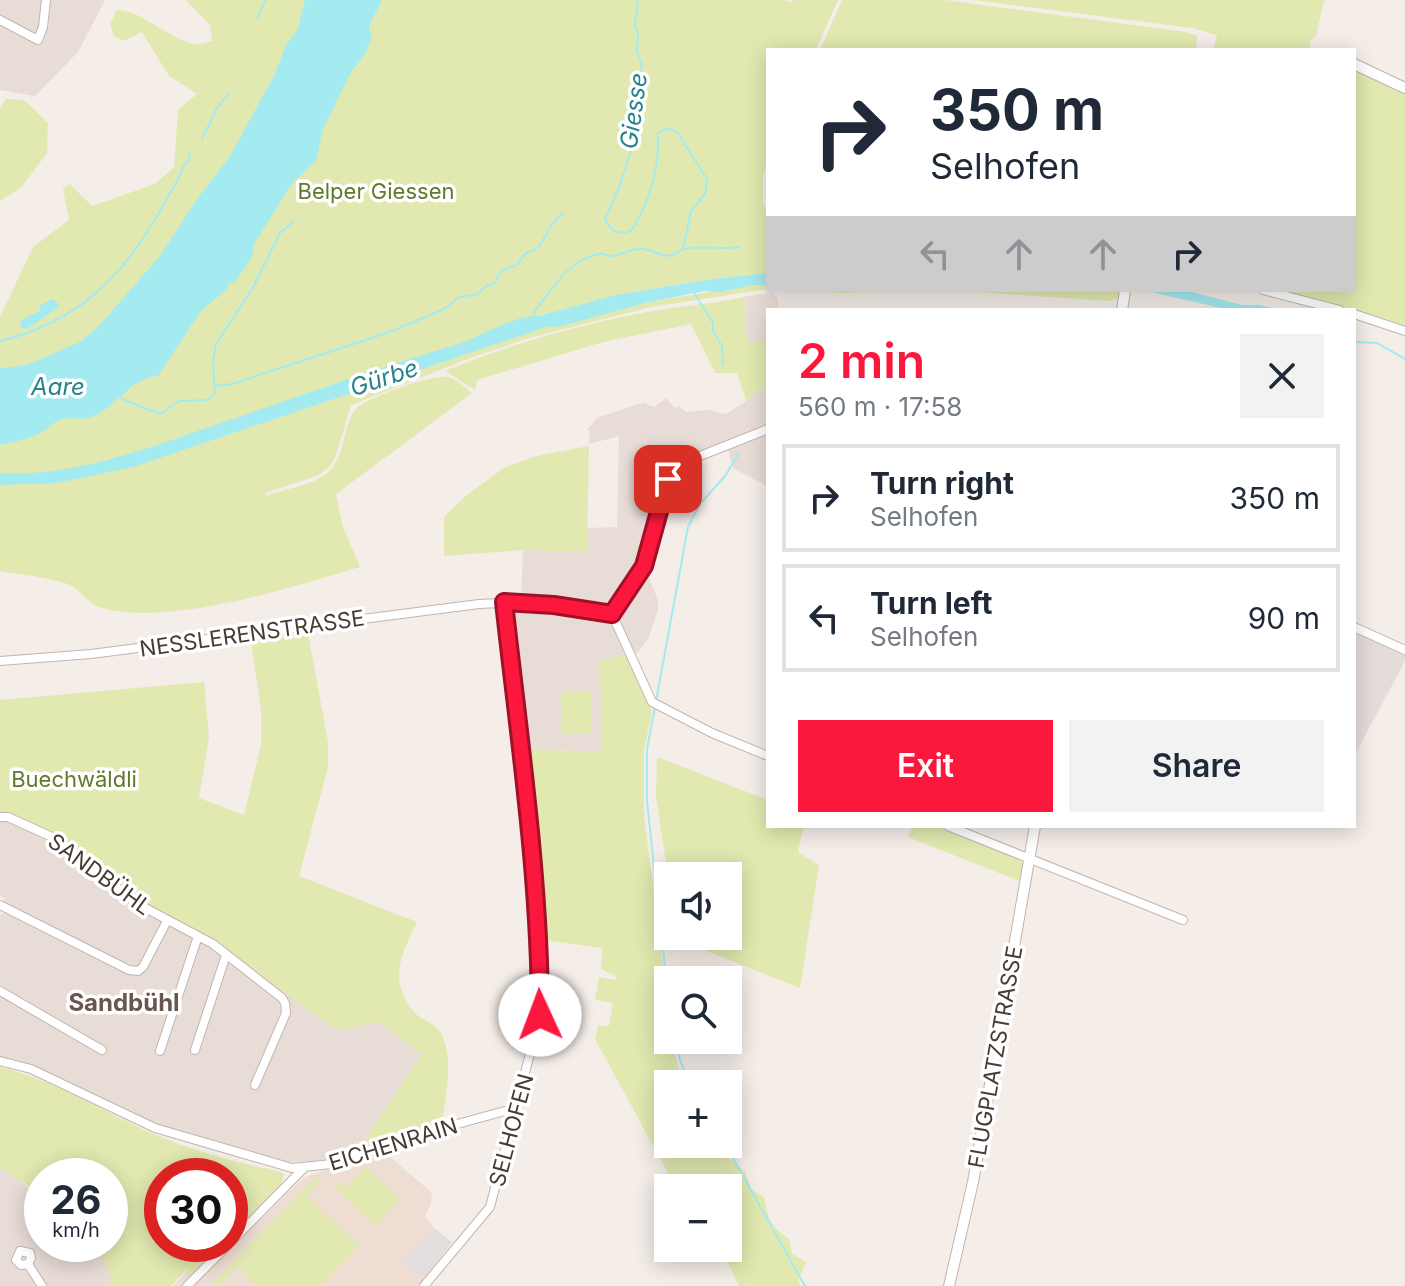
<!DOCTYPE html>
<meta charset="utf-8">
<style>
body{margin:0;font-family:Inter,sans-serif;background:#f2f2f3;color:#1f2937;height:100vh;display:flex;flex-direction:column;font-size:30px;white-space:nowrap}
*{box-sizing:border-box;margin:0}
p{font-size:26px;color:#747a83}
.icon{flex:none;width:44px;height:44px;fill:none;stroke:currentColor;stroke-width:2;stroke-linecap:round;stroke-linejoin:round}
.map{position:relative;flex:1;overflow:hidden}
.drawer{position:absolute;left:766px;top:308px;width:590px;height:520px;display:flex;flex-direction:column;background:#fff;border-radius:0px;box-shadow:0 4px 20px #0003}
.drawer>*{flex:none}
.hud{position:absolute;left:766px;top:48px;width:590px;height:244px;border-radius:0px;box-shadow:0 4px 20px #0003;background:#fff;color:#1f2937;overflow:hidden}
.buttons{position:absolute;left:654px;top:862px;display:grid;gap:16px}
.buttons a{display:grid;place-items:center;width:88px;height:88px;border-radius:0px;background:#fff;box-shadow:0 4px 20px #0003;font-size:40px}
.speed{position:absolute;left:24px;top:1158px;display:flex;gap:16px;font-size:40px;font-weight:700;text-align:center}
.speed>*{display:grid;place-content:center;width:104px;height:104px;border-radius:50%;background:#fff;box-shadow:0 4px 20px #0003;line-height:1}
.speed small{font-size:20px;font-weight:400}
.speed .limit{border:12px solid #d22;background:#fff;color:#111}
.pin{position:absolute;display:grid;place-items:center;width:68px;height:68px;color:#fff;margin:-34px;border-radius:16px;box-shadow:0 4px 12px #0006}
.me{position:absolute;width:88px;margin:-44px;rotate:358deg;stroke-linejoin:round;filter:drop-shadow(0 0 6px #0008)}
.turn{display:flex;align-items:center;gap:28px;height:168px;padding:0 32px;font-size:36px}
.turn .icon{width:104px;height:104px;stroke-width:2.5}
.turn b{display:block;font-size:56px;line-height:68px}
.lanes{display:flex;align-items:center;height:76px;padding:0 32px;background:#0003;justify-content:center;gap:40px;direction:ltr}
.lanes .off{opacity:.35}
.round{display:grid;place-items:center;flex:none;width:84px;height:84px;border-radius:0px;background:#f2f2f3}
.summary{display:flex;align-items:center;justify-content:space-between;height:136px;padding:0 32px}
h1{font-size:48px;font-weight:600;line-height:60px;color:#fc173d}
.primary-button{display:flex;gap:16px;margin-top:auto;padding:16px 32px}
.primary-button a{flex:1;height:92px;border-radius:0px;background:#fc173d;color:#fff;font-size:32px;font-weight:600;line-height:92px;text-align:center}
.primary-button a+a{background:#f2f2f3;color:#1f2937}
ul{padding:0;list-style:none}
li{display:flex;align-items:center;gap:24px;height:108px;margin:0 16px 12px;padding:0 16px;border:4px solid #e0e1e3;border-radius:0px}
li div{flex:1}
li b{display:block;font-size:30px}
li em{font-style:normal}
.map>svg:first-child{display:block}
</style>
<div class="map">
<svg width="1405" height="1286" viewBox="0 0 1405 1286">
<rect width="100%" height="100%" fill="#f4ede8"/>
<!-- residential -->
<path fill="#e8ddd6" d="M0,0h105l-27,52 -43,44 -35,-6z
M773,292l5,7v11h-10v32l-18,1 -4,-8 -2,-38z
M768,389v98l-35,-19 -6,-22 -37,14 -22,19 -24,87 14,34v10l-10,29 -10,13 -38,10 3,90 -78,-3 -21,-147h17l2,-52 63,2 1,-24 30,-1 2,-91 -30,8 1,-13 -3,-1 10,-12 38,-13 9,-2 10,4 12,-9 9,10 4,-2 7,6 23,-2 17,4 20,-13 9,-10z
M8,812l46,23 326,187 43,32 -64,94 -35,13 -41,1 -120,-36 -39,-14 -95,-47 -29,-8v-142l3,-2 1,-15 -4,-3v-81z
M0,1163l42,37v44h65l21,42h-128z"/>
<!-- industrial -->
<path fill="#e4dcd9" d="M1354,627l51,23v11l-51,95z"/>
<!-- education -->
<path fill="#edddd2" d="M382,1150l50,43 -1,11 -6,12 10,13 17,13 -32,44h-247l16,-17 11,10 103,-101z"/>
<!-- green -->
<path fill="#e1e9b0" d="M186,0h598l7,3 1,-3h46l-22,50h-48v109l-5,15v29l5,13v57l-56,6 -65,11 -4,13 109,-18h16v4l-117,18 -122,31 -59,20 -119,47 -16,53 -6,9 -10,8 -54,18v3c19,-7 48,-10 63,-24 18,-15 14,-44 27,-62 7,-11 78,-36 91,-33 10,1 18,10 26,16l-136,101 7,33 17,40c-69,20 -189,60 -258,41 -14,-4 -19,-15 -30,-22 -11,-7 -56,-12 -72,-15v-254l33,-70 36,-27 -6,-31 7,-5 22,22 63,-22 19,-17 4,-57 19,-16 -28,-18 -27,-44 -19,9 -9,-5 -4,-12 7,-14c22,-1 53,29 76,34 5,1 14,-2 19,-3l-2,-16z
M842,0h103l241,32 11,4 -1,14h-376z
M974,0h350l-8,36 -7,6 2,5 -3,3h-97l3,-2 3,-13 -25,-7z
M1354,67l51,24v237l-51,-18 -79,-20h79z
M6,99l18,1 24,23 -1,30 -26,35 -21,13v-94z
M799,290h323l-1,6 -11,5 -150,-10 -122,2z
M744,297l2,38 4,7h18v47l-13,2 -9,10 -9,-28h-22l-24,-49 -88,18 -126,38 -2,10 -30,-19c62,-26 136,-47 202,-59 32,-6 65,-8 97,-15z
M589,446l-2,106 -64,-2 -79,6v-39l23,-22 37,-27 32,-12z
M307,628l21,114v25l-29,109 118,46c-16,33 -30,60 -1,92 7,7 20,10 25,19 14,28 4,62 1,93l-69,16 -14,6 63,-94 -42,-32 -43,8 -124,-89 -71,-39 -28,-19 -60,-48 -46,-22 -8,1v-114l204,-18 5,55 -10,61 45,17 17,-70v-36l-11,-74z
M629,654l23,57 -8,40v64l20,160 4,65h3l9,33v11h-12v60h54l9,16 14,11 6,18 14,9c1,20 8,30 24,41l3,15 14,8 -8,19 3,5h-62l-18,-38h7v-60h-52l-81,-149 3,-13h11l4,-23 -18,-3 4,-23 17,3 1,-3 -16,-8 1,-21 -63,-9 -14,-190 77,3 -2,-91z
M562,692h30v41h-30z
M657,757l111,43v26h36l-6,26 21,13 -19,123 -124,-49v-3h52v-60h-60l-12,-80z
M913,826h25l80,32 6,7 -2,17 -114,-45z
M0,1067c50,12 96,40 142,62 42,19 91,33 136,42l6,3 -3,10 -51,53v-61h-68v68h61l-30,31 -7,-5 -15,16h-63l4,-8 -8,-19 -29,-15h35v-68h-68v43l-12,-5 -7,-13 7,-14 -30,-19z
M366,1167l34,33 -25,26 -42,-40 5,-5 7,7z
M316,1177l5,4 -14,15 52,50 -39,40h-64l-18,-18 31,-34 -51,52h-4l-2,-2z"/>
<!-- parking -->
<path fill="#e2dedd" d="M435,1229l17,13 -31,36 -17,-17z"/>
<!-- water -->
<path fill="#a4eaf1" d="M305,0h77l-13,26 3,11 -7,17 -15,20 -27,55 -7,32 -23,21 -39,62c0,15 -12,27 -20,39l-6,1v4l-28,24 -42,64c-28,1 -43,34 -69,42 -10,2 -21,-2 -31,3 -6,2 -10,8 -16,11 -13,7 -27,10 -42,13v-77l27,-3 53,-23 17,-14 63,-72 37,-57 33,-43 44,-80 12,-31 11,-14z
M768,273v12h-16l-30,7 -17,-1 -56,11 -91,25 -9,-1 -416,141 -76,16 -57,2v-12c76,4 147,-25 218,-49 79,-27 157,-55 237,-79 25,-7 59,-31 84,-29l77,-21 96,-16z
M1142,290h43l57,15h17l21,5h-50z
M52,299l5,3 2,5 -32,22 -6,-2 -1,-6 21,-11 -2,-4z"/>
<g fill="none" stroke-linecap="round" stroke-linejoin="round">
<!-- stream -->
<path stroke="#a4eaf1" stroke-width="2" d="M258,18l7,-18
M202,139l15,-31 12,-15
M683,249c19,-4 37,1 57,-2
M695,294l18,29v8l9,15 1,18
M533,317l2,-6c17,-21 34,-52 64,-57 5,-1 8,2 13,2 10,-1 19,-8 30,-7 19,2 21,14 41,0l8,-38 14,-17 2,-15 -30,-47 -11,-4 -8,6c1,34 -8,69 -27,97 -15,4 -19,1 -26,-12l15,-34 13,-42 -2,-20 4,-15v-21l7,-20 -5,-17 1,-16 -3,-9 3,-25
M0,341c78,-19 123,-64 161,-132 7,-13 18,-28 22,-43l6,-5 1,-8
M1354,342l23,1 28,16
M216,385c22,2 40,-12 62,-16l109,-36 57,-24 15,-12 19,-3 9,-9 7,-1 7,-13 16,-6 8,-11 14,-7 12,-21 12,-14
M120,396l4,4 36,14 19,-13 29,-1 7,-6 -2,-33 3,-17 38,-58 26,-53 14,-12
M656,701l32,-174 12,-23 25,-28 14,-23
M655,707l-8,42v52l21,195
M676,1040l4,20 10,24
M725,1144l80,142"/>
<!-- minor casing -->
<g stroke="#c3b4ad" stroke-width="10">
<path id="minor" d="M0,20l38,20 5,-13 3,-27
M1263,290l77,20
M1354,314l51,17
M612,614l32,-48 24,-87 22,-19 78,-31
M612,614l40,88 60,31 56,23
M1354,627l51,23
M0,661l91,-7 388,-50 42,-2 91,12
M0,817h8l44,20 84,66 77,41 69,54 3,5 1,10 -31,72
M948,826l235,94
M0,905l129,65 9,1 5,-4 24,-46
M0,991l102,59
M195,1050l31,-95
M160,1051l38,-115
M0,1061l31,8 124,59 137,40 40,-4 63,-23 121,-33
M230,1243l74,-75
M28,1264l-7,1 -5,-5 4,-9 10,2 1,5 -3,6 14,22
M187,1286l42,-42
M424,1286l66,-79 50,-192 -6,-133 -12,-135 -18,-145"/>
</g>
<!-- tertiary casing -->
<g stroke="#c3b4ad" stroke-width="12">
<path id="tertiary" d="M1354,64l51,24
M1122,310l3,-20
M949,1286l24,-104 62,-356"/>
</g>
<!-- minor -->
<use href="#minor" stroke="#fff" stroke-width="8"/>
<!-- tertiary -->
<use href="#tertiary" stroke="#fff" stroke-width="10"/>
</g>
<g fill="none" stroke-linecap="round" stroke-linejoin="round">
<!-- route casing -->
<g stroke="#a40f28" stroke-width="20">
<path id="route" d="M540,1015c0,-138 -21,-276 -36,-413l50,3 58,9 32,-48 24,-87"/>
</g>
<!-- route -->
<use href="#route" stroke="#fc173d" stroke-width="14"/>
</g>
<g text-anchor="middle" stroke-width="7" stroke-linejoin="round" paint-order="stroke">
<!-- park labels -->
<g font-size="22" fill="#617a29" stroke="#fff">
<text x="376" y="199">Belper Giessen</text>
<text x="74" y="787">Buechwäldli</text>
</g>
<!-- street labels -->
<g font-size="22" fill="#483b36" stroke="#fff">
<text transform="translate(252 633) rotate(-8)" y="8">NESSLERENSTRASSE</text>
<text transform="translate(100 874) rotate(36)" y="8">SANDBÜHL</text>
<text transform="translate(995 1057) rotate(-80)" y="8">FLUGPLATZSTRASSE</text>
<text transform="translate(511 1130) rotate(-75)" y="8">SELHOFEN</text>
<text transform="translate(393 1144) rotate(-17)" y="8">EICHENRAIN</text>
</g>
<!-- water labels -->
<g font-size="24" font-style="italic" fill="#27828c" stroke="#fff">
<text transform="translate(634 111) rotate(-82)" y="8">Giesse</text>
<text transform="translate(384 378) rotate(-18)" y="8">Gürbe</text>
<text x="58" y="395">Aare</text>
</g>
<!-- neighbourhood labels -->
<g font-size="24" font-weight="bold" fill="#6b564d" stroke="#fff">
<text x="124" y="1011">Sandbühl</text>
</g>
</g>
</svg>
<div class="buttons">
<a><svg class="icon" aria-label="sound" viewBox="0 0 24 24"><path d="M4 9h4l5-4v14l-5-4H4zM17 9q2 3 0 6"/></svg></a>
<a><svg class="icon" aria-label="search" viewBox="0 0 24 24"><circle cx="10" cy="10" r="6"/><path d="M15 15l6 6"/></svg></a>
<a>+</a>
<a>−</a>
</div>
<div class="speed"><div>26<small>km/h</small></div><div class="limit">30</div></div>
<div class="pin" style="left:668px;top:479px;background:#d93025"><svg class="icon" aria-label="arrive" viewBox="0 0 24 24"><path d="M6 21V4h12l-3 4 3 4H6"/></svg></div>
<svg class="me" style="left:540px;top:1015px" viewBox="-20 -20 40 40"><circle r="19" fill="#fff"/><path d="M0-13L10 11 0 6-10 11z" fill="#fc173d"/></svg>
<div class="hud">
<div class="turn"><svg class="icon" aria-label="right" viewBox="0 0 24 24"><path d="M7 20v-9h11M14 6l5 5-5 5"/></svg><div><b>350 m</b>Selhofen</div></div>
<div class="lanes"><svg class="icon off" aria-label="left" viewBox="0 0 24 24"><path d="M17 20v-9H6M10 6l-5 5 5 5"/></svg><svg class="icon off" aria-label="ahead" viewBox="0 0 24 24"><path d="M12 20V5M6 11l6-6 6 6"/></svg><svg class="icon off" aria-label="ahead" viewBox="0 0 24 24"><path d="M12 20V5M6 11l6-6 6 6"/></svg><svg class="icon" aria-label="right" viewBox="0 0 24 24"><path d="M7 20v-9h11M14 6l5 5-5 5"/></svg></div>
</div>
<section class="drawer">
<div class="summary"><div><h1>2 min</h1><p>560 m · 17:58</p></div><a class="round"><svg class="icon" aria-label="close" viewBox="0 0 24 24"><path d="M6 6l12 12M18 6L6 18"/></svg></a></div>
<ul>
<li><svg class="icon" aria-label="right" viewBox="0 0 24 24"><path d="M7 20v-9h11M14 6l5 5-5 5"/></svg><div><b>Turn right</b><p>Selhofen</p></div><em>350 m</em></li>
<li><svg class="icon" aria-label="left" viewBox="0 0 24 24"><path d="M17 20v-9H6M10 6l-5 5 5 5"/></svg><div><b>Turn left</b><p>Selhofen</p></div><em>90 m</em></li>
</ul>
<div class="primary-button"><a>Exit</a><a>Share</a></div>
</section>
</div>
